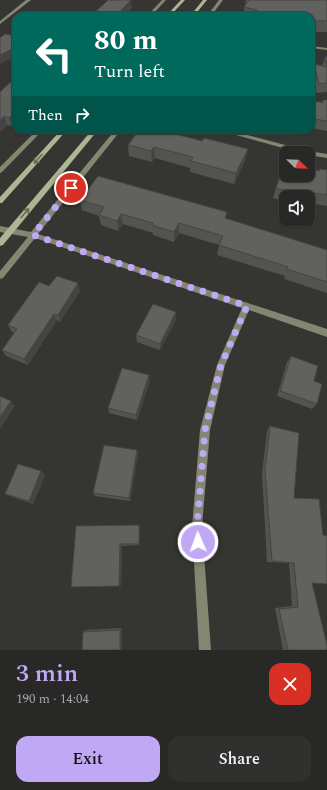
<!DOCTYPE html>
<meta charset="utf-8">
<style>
body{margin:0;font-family:Spectral,serif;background:#30302e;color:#f1f3f6;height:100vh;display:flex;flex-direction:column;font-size:15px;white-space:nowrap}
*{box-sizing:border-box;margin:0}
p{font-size:13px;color:#a5a6a7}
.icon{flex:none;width:22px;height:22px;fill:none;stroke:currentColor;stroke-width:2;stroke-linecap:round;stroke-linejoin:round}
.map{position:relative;height:650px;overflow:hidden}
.drawer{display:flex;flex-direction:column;background:#282826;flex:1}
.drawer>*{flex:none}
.top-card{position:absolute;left:12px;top:12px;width:303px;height:122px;border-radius:12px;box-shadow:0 1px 3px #0004,0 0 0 1px #444443;background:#00695c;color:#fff;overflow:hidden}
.needle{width:26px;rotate:113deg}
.tools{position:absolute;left:279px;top:146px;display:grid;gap:8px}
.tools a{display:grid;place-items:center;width:36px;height:36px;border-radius:8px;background:#282826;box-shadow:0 1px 3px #0004,0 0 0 1px #444443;font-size:20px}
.pin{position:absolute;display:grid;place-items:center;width:34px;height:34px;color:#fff;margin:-17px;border:2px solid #fff;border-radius:50%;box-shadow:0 1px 4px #0007}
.me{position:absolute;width:44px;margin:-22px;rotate:358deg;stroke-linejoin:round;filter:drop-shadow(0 0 3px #0008)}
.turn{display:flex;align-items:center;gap:14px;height:84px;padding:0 16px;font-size:18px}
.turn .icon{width:52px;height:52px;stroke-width:2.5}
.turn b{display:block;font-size:28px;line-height:34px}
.then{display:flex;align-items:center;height:38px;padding:0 16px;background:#0003;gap:8px;font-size:15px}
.round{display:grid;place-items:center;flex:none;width:42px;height:42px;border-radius:12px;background:#30302e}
.head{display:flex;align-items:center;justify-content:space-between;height:68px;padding:0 16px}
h1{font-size:24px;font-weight:600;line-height:30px;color:#c0a8f4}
.button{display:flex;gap:8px;margin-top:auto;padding:8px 16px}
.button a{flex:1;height:46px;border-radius:12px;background:#c0a8f4;color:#111;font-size:16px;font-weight:600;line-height:46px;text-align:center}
.button a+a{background:#30302e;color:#f1f3f6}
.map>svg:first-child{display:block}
</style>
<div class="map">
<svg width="327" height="650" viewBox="0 0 327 650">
<rect width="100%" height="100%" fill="#353632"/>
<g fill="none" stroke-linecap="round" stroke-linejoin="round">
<!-- street -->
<path fill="#828771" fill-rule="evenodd" d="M26,0h5l-31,24v-3z
M162,0h4l-15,16h-4z
M219,0h4l-12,16h-4z
M311,46l16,2v2l-16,-2z
M37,130h6l-41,42 -2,1v-6z
M115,130h6l-83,104 289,95v8l-78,-27 -24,55 -15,65 -8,97 9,123h-12l-7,-123 8,-97 17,-65 25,-57 -207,-70 -32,40 -3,1v-8l28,-34 -28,-5v-6l31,6z
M218,130h10l80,21 19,3v4l-19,-3v-2h-7z"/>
<!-- secondary -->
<path fill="#adb592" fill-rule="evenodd" d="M181,0h4l-15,16h-4z
M203,0h4l-13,16h-4z
M61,130h6l-65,73h-2v-6z
M92,130h6l-95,115 -3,1v-8z"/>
</g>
<!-- wall -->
<path fill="#535451" d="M246,0h81v32h-16v-16h-68z
M325,57h2v35l-11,1 -5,-21 3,-8 8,2z
M16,77l-4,49 -5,-1 -7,7v-40z
M311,100l11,2 1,-2h4v31l-16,-3z
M166,132l36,9 46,8 -3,12 -11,23 -44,-12v-4l-35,-10 -3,4 -23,-6 -1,-11z
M320,169l7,1v36l-19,-3v-6h-22v5l-13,-4 3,-10 43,-17z
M80,200l147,12 -1,7 101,31v43l-43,-14 1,-3 -68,-21 2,-10 -40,-12 -5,9 -21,-7v-2l-30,-9 -5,7 -17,-6 -2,-9 -17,-6z
M49,286l31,5 -20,31 -3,-2 -29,45 -22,-9 -4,-6 12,-17 -2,-1 -4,-7z
M176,319l-16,31 -23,-8 -1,-7z
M291,356l26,48 -5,5 -35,-13 10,-34z
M150,381l-13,39 -28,-7 -1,-5z
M270,426l24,72 33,152h-44l-8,-42 17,-2 -3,-43 -22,-1 -5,-88 5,-43z
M137,450l1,4 -8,47 -35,-5 -2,-3z
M45,475l-12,29 -23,-8 -5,-2z
M139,525l1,2 -1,18 -17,1 -1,40 -50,1z
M122,628v22l-39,-18 3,-2z"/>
<!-- shaded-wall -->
<path fill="#444542" d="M131,0l1,8 -8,8h-8z
M16,47v9l-16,8v-9z
M16,111v11l-4,4 -3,-8z
M4,116l3,9 -7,7v-12z
M154,147l1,11 -3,4 -1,-11z
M248,149l-3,12 -11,23 2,-11z
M121,214l2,10 -5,7 -1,-10z
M179,223v10l-5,9v-10z
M78,283l2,8 -20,31 -2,-7z
M176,312v7l-16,31v-6z
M54,314l3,6 -29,45 -4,-6z
M149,375l1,6 -13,39 -1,-5z
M11,401l4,5 -15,23v-12z
M137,450l1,4 -8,47 -1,-3z
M41,471l4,4 -12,29 -4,-3z
M139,525l1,2 -1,18z
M120,544l2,2 -1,40h-2z
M122,628v22h-2v-20z"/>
<!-- building -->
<path fill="#61625e" stroke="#444542" d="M108,0h23l-15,16h-25z
M249,0h78v21h-16v-5h-36l-20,-3 2,-3 -13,-3z
M5,34l11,2v11l-16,8v-17z
M325,57h2v9z
M314,64l13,3v16l-8,1z
M16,77v34l-7,7 -5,-2 -4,4v-28z
M311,100l12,3v-3h4v21l-13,-2 -1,2 -2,-1z
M139,130h25v1l38,10 2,-3 44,11 -12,24 -45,-12 2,-4 -39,-10 -3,4 -23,-6z
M285,162l1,1v12h22v-7l11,3 1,-2 7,1v25l-26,-4 -2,3 -23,-6z
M98,176l129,36 -2,6 102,32v32l-40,-13 1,-2 -69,-22 4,-9 -44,-13 -5,9 -22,-7 1,-2 -32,-9 -4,7 -18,-6 5,-8 -24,-7z
M57,276l21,7 -20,32 -4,-1 -30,45 -22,-9 15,-21 -9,-4 31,-43 10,4z
M153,304l23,8 -16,32 -24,-9z
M291,356l27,10 -4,15 8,3 -5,20 -37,-13z
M122,368l27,7 -13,40 -28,-7z
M0,396l11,5 -11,16z
M270,426l29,7 -5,65 25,1 4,36 4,1v48l-15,-1 15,62v5h-39l-9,-41 19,-2 -4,-44 -22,-2 -7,-91z
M104,445l33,5 -8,48 -36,-5z
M18,464l23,7 -12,30 -24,-7z
M139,525v19h-19l-1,42 -48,1 5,-61z
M120,630v20h-38l1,-18z"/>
<!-- one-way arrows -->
<defs><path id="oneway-shaft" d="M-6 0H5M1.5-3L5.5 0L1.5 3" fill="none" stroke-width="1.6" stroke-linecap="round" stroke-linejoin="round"/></defs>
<g stroke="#666a58">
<use href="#oneway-shaft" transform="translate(38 159) rotate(132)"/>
<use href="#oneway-shaft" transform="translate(25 213) rotate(-50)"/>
</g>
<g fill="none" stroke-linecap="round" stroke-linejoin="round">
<!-- route -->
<path stroke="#c0a8f4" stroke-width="7" stroke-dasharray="0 12.6" d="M71,188l-38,47 214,71 -26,59 -16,65 -8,97 1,15"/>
</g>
</svg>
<div class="tools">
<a><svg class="needle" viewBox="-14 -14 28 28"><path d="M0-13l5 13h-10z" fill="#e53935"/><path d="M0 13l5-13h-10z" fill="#a5a6a7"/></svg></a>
<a><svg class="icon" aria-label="sound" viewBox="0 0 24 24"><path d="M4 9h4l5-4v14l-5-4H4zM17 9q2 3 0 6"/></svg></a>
</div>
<div class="pin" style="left:71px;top:188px;background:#d93025"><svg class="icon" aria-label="arrive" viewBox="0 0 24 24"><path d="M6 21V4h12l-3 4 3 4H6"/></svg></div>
<svg class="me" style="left:198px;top:542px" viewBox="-20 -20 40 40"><circle r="17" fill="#c0a8f4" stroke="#fff" stroke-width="3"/><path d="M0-11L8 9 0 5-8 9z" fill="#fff"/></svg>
<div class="top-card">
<div class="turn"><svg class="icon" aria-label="left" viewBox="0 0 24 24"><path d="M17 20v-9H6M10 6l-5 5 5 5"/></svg><div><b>80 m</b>Turn left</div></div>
<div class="then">Then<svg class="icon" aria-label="right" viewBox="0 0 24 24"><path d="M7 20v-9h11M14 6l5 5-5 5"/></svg></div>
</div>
</div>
<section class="drawer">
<div class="head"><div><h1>3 min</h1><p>190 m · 14:04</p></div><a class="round" style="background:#d93025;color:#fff"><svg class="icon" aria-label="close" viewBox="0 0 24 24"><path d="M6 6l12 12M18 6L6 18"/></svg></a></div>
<div class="button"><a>Exit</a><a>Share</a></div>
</section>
